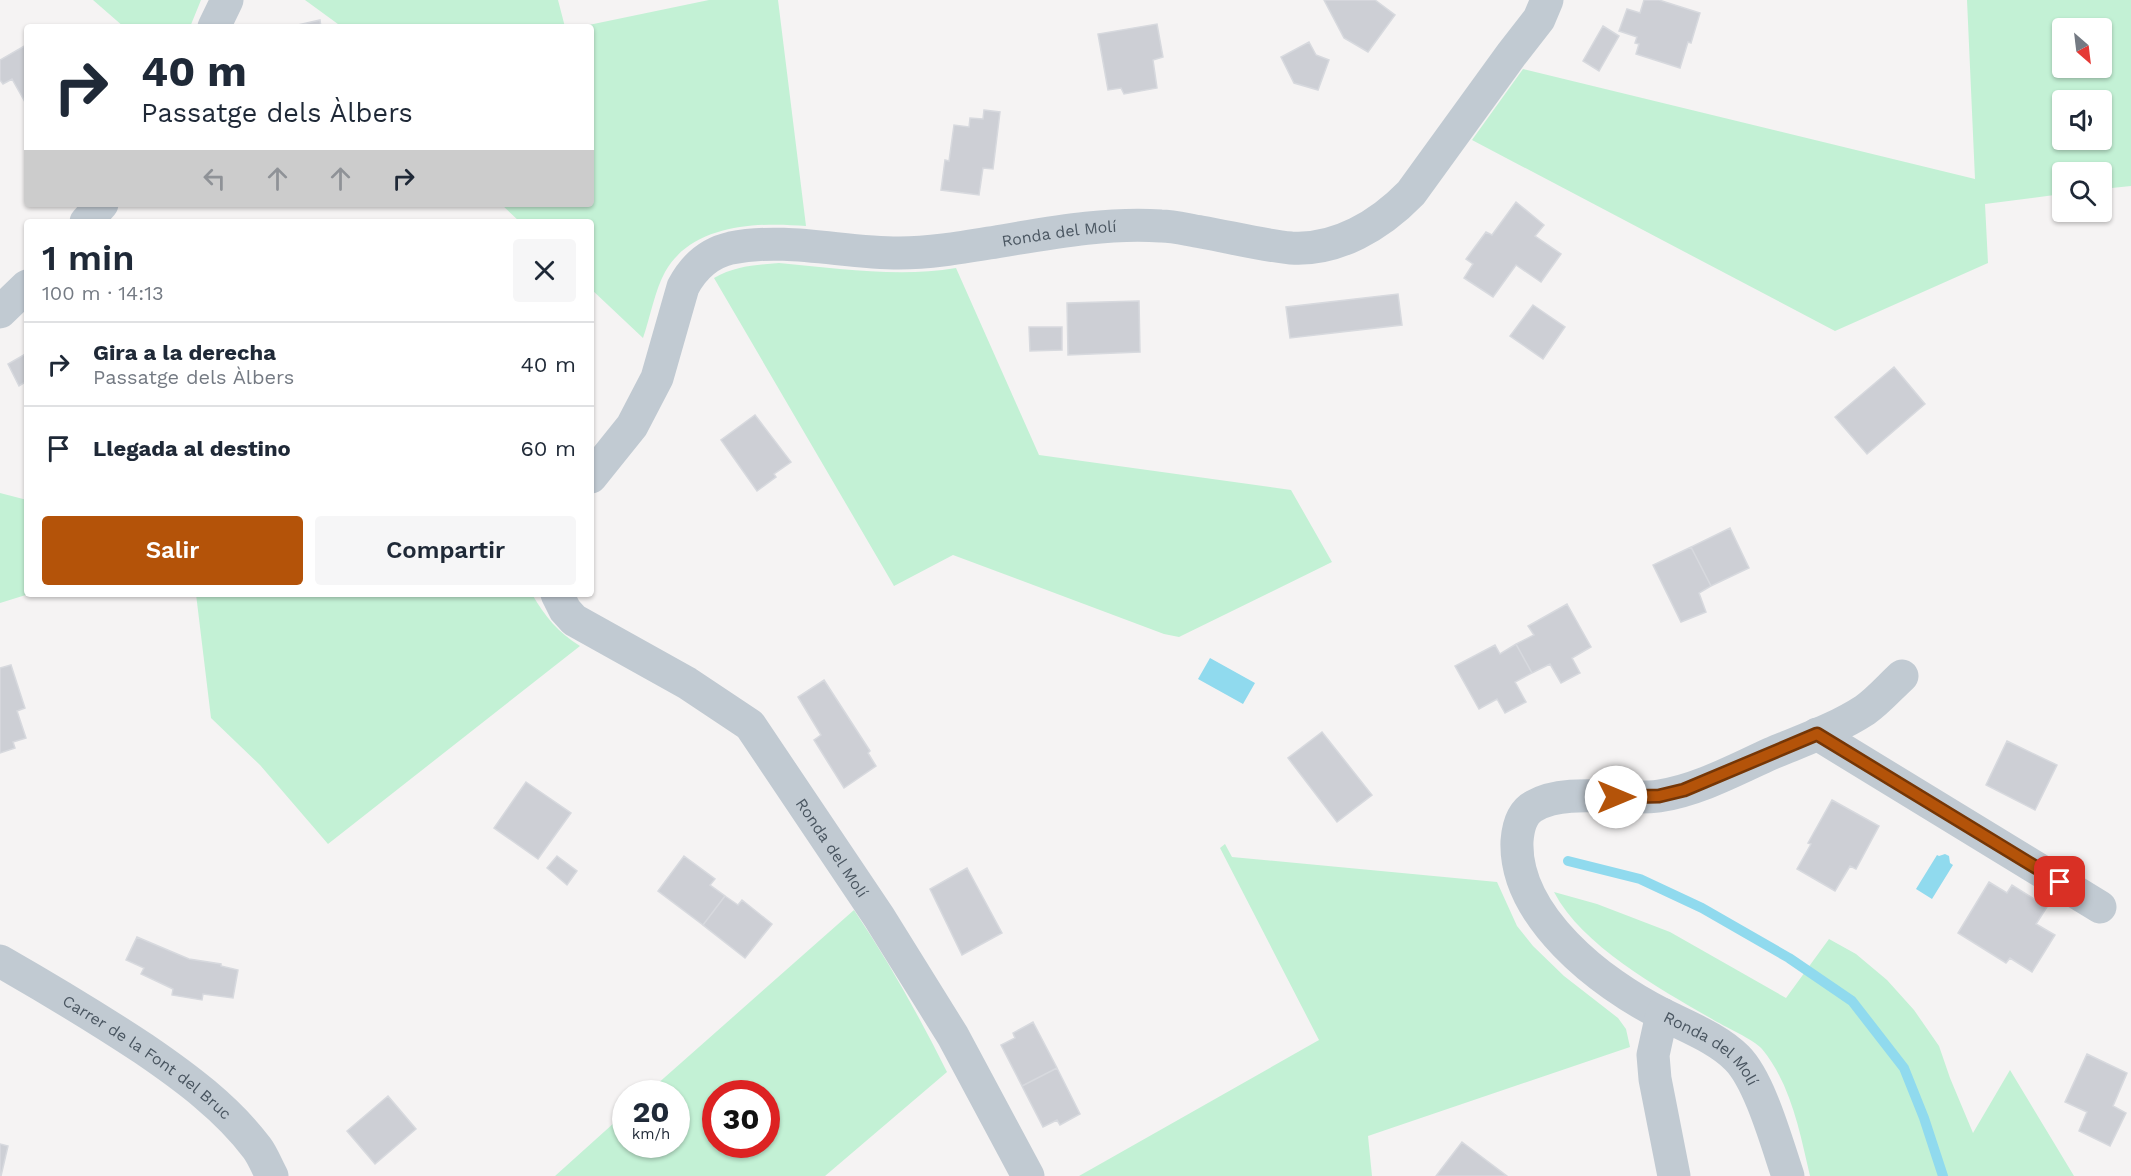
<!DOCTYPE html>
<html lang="es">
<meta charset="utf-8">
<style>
body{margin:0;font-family:"Work Sans",sans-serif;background:#f6f6f7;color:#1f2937;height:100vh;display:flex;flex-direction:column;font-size:22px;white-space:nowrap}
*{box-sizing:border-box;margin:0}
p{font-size:20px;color:#747a83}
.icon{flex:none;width:33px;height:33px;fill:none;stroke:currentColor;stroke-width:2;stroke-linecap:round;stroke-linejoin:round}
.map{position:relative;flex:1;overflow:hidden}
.panel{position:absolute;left:24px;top:219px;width:570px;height:378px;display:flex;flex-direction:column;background:#fff;border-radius:6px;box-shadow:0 2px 4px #0004}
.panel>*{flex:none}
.top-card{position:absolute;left:24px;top:24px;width:570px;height:183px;border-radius:6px;box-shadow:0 2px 4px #0004;background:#fff;color:#1f2937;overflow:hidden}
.needle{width:39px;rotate:152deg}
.fabs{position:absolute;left:2052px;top:18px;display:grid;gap:12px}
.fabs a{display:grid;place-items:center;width:60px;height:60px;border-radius:6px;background:#fff;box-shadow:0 2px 4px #0004;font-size:30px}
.speed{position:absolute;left:612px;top:1080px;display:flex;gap:12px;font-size:30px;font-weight:700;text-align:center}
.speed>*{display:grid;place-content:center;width:78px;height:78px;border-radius:50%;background:#fff;box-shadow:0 2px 4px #0004;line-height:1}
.speed small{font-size:15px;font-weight:400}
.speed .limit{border:9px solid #d22;background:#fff;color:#111}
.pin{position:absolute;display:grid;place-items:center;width:51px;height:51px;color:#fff;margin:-26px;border-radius:12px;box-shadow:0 3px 9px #0006}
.me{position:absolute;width:66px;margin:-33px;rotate:90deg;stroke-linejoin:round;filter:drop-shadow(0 0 4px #0008)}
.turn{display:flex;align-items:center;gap:21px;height:126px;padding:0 18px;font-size:27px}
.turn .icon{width:78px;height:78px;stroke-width:2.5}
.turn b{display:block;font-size:42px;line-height:51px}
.lanes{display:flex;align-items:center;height:57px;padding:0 18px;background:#0003;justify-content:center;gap:30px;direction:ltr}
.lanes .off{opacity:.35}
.round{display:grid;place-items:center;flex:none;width:63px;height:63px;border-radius:6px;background:#f6f6f7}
.overview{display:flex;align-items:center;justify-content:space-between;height:102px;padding:0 18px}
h1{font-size:36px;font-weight:600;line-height:45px}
.action{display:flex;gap:12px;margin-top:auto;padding:12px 18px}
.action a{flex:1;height:69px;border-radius:6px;background:#b45309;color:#fff;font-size:24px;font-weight:600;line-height:69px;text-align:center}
.action a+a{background:#f6f6f7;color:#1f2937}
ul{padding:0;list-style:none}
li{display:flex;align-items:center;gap:18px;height:84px;padding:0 18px;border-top:2px solid #e0e1e3}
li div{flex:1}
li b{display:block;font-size:22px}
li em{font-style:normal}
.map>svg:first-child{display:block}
</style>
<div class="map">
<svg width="2131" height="1176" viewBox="0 0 2131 1176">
<rect width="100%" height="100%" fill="#f5f3f3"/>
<!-- green -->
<path fill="#c3f1d5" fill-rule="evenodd" d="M93,0h108l-11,27h-66z
M305,0h253l7,27h-223z
M709,0h69l28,226c-48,-4 -114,-2 -141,46 -10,18 -15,46 -22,66l-52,-49v-67h-71l-19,-18h90v-177h-12z
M1967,0h164v186l-29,3v-17h-40v22l-77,10 3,59 -153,68 -363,-191 51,-71 452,110zM2102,28v40h-40v-40zM2102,100v40h-40v-40z
M779,263c58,5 119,15 177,5l83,187 252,35 41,72 -153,75 -15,-3 -211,-79 -59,31 -180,-308c21,-12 41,-13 65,-15z
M0,493l27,7v94h2l-29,9z
M196,594h336c13,23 26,38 48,52l-252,198 -68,-79 -49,-47z
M1225,844l7,13 265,25 20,44 16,20 31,30 54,42 8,11 4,18 -262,89 4,40h-293l240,-136 -99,-192z
M1554,892l43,12 73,28 116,66 43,-59 27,15 31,26 27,30 25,36 11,32 23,55 37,-63 64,106h-264c-10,-43 -19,-92 -48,-127 -7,-9 -39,-23 -50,-30 -52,-30 -130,-73 -158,-127z
M854,910c35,52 65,106 93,162l-122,104h-270l70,-63 1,31h50v-50l-29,-1zM716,1094h50v50h-50z"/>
<!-- water -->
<path fill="#90daee" d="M1210,658l45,25 -12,21 -45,-25z
M1945,854l4,2 1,7 3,2 -21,34 -16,-10 21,-34 2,1z"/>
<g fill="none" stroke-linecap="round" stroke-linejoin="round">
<!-- stream -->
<path stroke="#90daee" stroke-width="10" d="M1568,861l72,18 62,29 87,50 63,43 52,67 20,50 19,58"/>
</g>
<!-- building -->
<path fill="#cdcfd5" stroke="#d7d9de" stroke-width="1.5" d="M1324,0h51l20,15 -27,37 -24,-14z
M1644,0h15l41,13 -9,30 -3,-1 -8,26 -44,-14 3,-10 -4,-1 2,-6 -18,-6 8,-22 13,4z
M320,20l1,7h-32z
M1157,24l6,33 -10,3 4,28 -33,6 -3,-6 -13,2 -10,-56z
M1603,26l16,10 -20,35 -16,-10z
M1309,42l7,13 13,5 -11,30 -24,-7 -13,-26z
M26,45l1,56 -2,1 -13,-23 -9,5 -3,-4v-20z
M984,110l16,2 -7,57 -10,-1 -4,27 -38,-5 4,-30 4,1 5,-36 15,2 1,-9 13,1z
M1516,202l28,23 -9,11 26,18 -20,28 -25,-17 -23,32 -29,-19 9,-14 -7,-5 20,-27 6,3z
M1398,294l4,31 -112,13 -4,-31z
M1139,301l1,51 -72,3 -1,-52z
M1533,305l32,22 -22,32 -33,-23z
M1029,327h33v23l-32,1z
M27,353v28l-8,5 -11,-22z
M1894,367l31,37 -58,50 -32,-37z
M755,415l36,47 -17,12 2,3 -19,14 -36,-51z
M1730,528l19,40 -38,18 -20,-39z
M1691,547l20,39 -12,7 7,19 -25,10 -28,-57z
M1567,604l24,43 -19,11 8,15 -19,10 -11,-19 -18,9 -16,-29 18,-9 -6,-9z
M1516,644l16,29 -17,9 11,20 -21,11 -8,-14 -18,10 -24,-43 40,-21 5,9z
M11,665l14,43 -8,3 9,27 -13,4 2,6 -15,5v-85z
M824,680l46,71 -2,2 8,13 -32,22 -30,-48 7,-5 -23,-38z
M1322,732l50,63 -35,27 -49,-64z
M2007,741l50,24 -22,45 -49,-25z
M526,782l45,31 -33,46 -44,-31z
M1832,800l47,26 -23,43 -6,-3 -15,25 -38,-22 14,-25 -3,-1z
M557,856l20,15 -10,14 -20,-17z
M684,856l31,23 -5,6 15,11 -22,29 -45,-34z
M967,868l35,65 -40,22 -32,-66z
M1989,882l18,11 5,-8 35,22 -11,17 19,11 -23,37 -22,-14 -4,5 -48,-30z
M725,896l13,9 4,-5 30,24 -27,34 -42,-33z
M137,937l52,22 32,5v2l17,4 -5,28 -30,-4 -1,6 -30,-5 1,-6 -32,-15 3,-6 -18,-8z
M1033,1022l24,46 -35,18 -21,-41 14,-7 -2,-5z
M2087,1054l40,19 -14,33 13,7 -16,33 -31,-15 8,-19 -22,-10z
M1057,1068l23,46 -20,11 -3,-5 -14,7 -21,-41z
M388,1096l28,33 -41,35 -28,-33z
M1462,1142l45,34h-71z
M0,1144l8,2 -7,30h-1z"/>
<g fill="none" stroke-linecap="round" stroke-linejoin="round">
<!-- minor -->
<g stroke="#c1cad2" stroke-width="33">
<path d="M214,27l13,-27"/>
<path d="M86,222l16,-18"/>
<path d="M0,312l27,-26"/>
<path id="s1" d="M591,477l41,-51 25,-48 26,-91c10,-19 26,-34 48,-39 55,-11 112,5 168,5 30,0 60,-5 90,-10 56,-9 115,-21 172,-17 13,0 27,4 40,6 29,5 60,13 90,16 46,3 89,-23 120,-55l100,-138 28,-36 8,-19"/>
<path id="s2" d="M557,594l8,16 9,10 113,63 63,42 129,192 74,119 75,140"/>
<path d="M1817,734l283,173"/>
<path id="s3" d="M0,961c49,28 97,57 144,88 41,28 83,59 113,99 6,8 10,19 15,28"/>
<path d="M1662,1014c-61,-30 -148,-98 -145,-173 1,-13 4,-28 17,-35 32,-19 88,-5 125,-10 39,-6 76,-26 111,-42 31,-13 66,-25 95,-44 13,-9 25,-23 37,-34"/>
<path id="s4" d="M1674,1176l-19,-97 -2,-24 9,-41c25,13 55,24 75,44 23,23 40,86 51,118"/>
</g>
</g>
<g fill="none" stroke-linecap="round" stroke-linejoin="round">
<!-- route casing -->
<g stroke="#753606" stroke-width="15">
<path id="route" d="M1616,797l43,-1 25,-6 133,-56 243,148"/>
</g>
<!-- route -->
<use href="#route" stroke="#b45309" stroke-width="10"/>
</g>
<g text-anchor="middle" stroke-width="4.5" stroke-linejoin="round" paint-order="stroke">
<!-- street labels -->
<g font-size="16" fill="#4a5661" stroke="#fff">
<text dy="6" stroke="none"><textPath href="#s1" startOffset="608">Ronda del Molí</textPath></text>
<text dy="6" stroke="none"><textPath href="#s2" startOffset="384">Ronda del Molí</textPath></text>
<text dy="6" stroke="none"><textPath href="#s4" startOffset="226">Ronda del Molí</textPath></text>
<text dy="6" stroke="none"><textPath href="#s3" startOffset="176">Carrer de la Font del Bruc</textPath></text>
</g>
</g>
</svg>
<div class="fabs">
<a><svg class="needle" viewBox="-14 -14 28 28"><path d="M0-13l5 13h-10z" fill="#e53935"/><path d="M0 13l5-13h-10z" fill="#747a83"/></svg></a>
<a><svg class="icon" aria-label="sound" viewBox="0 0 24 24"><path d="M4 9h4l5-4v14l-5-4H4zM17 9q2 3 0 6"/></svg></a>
<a><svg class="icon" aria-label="search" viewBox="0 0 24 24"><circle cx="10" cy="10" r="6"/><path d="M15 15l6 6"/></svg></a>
</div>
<div class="speed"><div>20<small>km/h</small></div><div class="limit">30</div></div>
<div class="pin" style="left:2060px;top:882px;background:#d93025"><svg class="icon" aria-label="arrive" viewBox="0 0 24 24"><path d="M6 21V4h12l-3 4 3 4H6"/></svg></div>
<svg class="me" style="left:1616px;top:797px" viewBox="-20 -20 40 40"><circle r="19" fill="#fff"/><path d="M0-13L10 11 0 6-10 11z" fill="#b45309"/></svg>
<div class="top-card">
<div class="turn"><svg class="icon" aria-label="right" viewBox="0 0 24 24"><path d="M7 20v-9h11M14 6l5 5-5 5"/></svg><div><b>40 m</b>Passatge dels Àlbers</div></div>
<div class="lanes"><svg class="icon off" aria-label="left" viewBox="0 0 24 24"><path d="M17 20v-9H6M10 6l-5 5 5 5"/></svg><svg class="icon off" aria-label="ahead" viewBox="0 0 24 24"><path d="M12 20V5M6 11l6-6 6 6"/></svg><svg class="icon off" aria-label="ahead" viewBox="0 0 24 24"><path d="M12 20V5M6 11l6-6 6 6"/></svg><svg class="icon" aria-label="right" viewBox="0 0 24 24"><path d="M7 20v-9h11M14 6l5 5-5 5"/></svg></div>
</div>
<section class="panel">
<div class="overview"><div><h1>1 min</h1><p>100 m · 14:13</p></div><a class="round"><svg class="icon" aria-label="close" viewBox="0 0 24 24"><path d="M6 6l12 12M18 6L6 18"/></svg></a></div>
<ul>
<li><svg class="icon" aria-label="right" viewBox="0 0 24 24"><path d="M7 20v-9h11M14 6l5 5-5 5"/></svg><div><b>Gira a la derecha</b><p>Passatge dels Àlbers</p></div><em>40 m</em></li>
<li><svg class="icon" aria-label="arrive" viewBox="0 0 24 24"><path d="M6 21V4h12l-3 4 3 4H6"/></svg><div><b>Llegada al destino</b></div><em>60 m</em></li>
</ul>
<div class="action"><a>Salir</a><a>Compartir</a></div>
</section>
</div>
